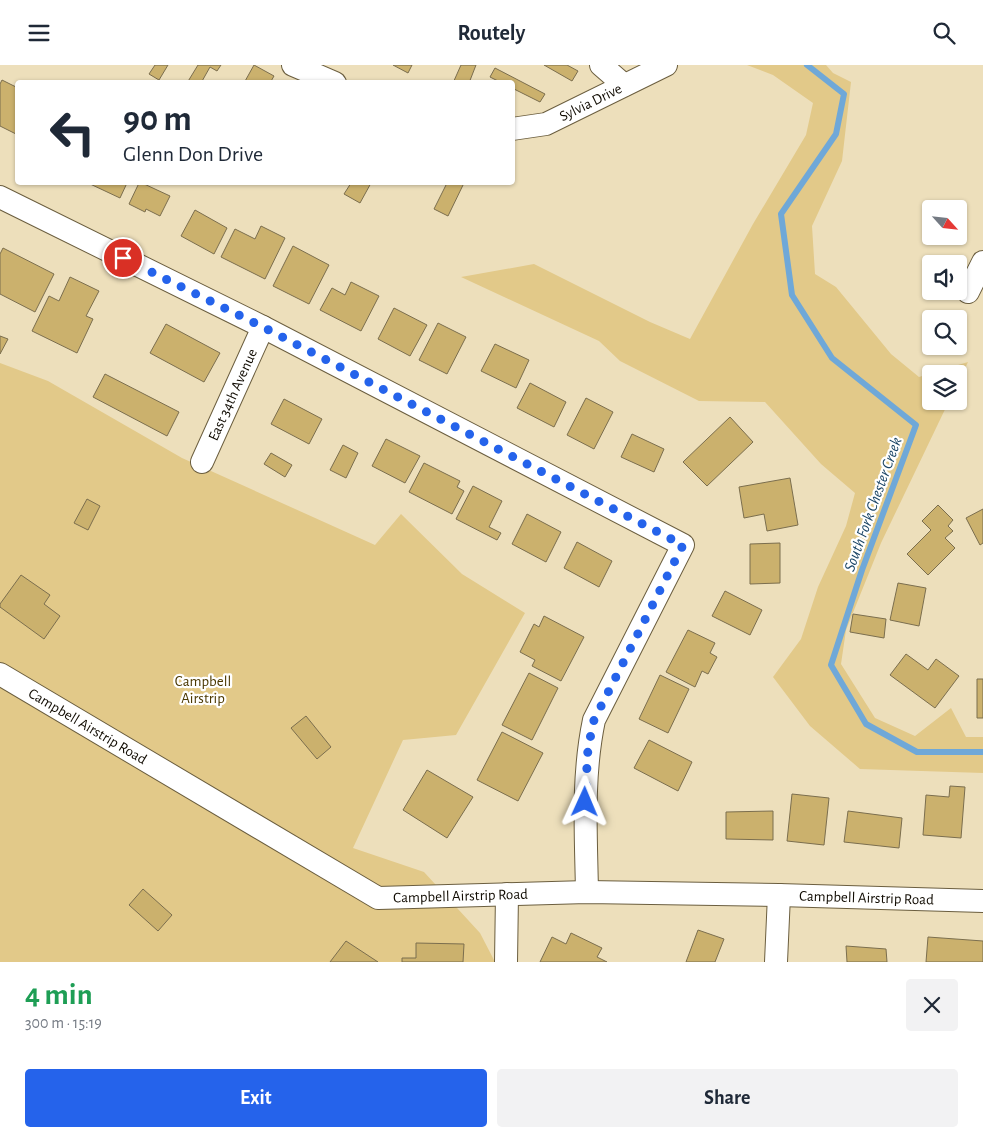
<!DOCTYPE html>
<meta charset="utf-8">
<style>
body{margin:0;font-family:"Alegreya Sans",sans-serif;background:#f2f2f3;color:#1f2937;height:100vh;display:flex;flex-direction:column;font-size:19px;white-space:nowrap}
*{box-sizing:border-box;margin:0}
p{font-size:16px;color:#747a83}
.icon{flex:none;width:28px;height:28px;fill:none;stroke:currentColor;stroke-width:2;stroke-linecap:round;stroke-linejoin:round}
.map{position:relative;height:897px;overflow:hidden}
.side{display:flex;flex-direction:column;background:#fff;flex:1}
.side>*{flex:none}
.banner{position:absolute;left:15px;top:15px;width:500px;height:105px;border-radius:5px;box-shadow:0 1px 4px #0004;background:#fff;color:#1f2937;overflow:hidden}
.needle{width:32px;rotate:117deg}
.tools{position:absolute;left:922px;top:135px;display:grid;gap:10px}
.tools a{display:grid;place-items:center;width:45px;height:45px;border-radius:5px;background:#fff;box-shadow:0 1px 4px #0004;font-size:25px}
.pin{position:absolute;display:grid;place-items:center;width:42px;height:42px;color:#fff;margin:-21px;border:2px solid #fff;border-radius:50%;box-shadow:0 1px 5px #0007}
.me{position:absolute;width:55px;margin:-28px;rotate:1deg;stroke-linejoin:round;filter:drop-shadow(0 0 4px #0008)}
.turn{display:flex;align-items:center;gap:18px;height:105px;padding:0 25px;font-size:22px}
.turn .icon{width:65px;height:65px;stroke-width:2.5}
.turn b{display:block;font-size:35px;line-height:42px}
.round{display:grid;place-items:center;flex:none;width:52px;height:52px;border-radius:5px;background:#f2f2f3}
.summary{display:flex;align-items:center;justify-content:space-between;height:85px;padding:0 25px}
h1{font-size:30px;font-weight:700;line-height:38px;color:#1e9e55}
.cta{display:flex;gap:10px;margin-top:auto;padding:10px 25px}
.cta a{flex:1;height:58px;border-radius:5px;background:#2563eb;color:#fff;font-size:20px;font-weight:700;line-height:58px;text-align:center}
.cta a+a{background:#f2f2f3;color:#1f2937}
header{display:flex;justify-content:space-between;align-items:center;height:65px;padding:0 25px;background:#fff;font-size:22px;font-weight:700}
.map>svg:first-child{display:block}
</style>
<header><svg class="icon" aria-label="menu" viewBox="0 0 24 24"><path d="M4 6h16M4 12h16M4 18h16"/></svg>Routely<svg class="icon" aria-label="search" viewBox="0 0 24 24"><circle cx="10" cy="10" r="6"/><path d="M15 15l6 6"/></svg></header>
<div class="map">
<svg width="983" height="897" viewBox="0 0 983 897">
<rect width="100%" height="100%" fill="#eddfbb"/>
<!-- green -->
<path fill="#e2c989" d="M747,0h79l7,8 18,9 -9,79 -30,65 3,48 21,13 55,67 28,23 49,-15 -9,19v-7h-28v27h18l-68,142 -35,87 -5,34 34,54 40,18 36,-28 15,29h17v36l-123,-4 -50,-43 -37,-49 28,-38 17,-52 28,-61 9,-33 -34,-29 -56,-62 -66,-1 -79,-40 -21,-20 -138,-64 73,-13 116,58 40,17 63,-115 53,-89 7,-32 -40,-28z
M0,298l48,18 134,77 193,87 26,-31 61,60 63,39 -69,122 -53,5 -50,108 71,24 56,61 15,29h-495z"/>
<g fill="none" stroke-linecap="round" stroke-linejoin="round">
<!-- stream -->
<path stroke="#6fa8d8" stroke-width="6" d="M807,0l37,29 -8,40 -55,80 11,81 40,63 84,67 -54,145 -31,95 35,59 51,28h66"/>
</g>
<!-- building -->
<path fill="#cbb16d" stroke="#7b6e4e" d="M155,0h13l-9,15 -10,-6z
M198,0h23l-4,6 -7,-4 -9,16h-14z
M254,0l20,11 -4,7h-26z
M393,0h19l-4,8z
M461,0h15l-7,18h-16z
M544,0h23l11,6 -6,10z
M495,3l50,26 -5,8 -26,-13 -2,3v-9h-14v-2l-8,-4z
M2,15l16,8 -2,46 -16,-8v-42z
M88,118h39l-7,15z
M139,118h3l28,13 -10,20 -14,-7 -1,3 -16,-8z
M351,118h20l-11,20 -16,-9z
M447,118h17l-16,33 -14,-7z
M195,145l32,18 -13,26 -33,-18z
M261,161l24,12 -20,41 -44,-22 14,-28 20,10z
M293,181l36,19 -20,39 -36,-18z
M3,183l51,26 -19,38 -35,-18v-40z
M70,212l29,14 -13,25 7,3 -16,34 -45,-22 17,-35 10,5z
M351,217l28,14 -18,35 -41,-21 12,-22 13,7z
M394,243l33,17 -17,31 -32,-17z
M438,258l28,14 -19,37 -28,-14z
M166,259l54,29 -16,29 -54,-29z
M0,271l8,3 -8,15z
M495,279l34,16 -13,28 -35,-17z
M105,309l74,38 -12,24 -74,-39z
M530,318l36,19 -12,25 -37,-19z
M586,333l27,14 -19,37 -27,-14z
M284,334l38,20 -13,25 -38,-20z
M730,352l23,25 -46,44 -24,-24z
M632,369l32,15 -10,23 -33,-15z
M386,374l34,17 -15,27 -33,-17z
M343,380l15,8 -12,25 -16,-8z
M271,388l21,12 -7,12 -21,-13z
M424,398l36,18 -3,6 7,4 -12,23 -43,-22z
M790,413l8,47 -31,6 -3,-17 -20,4 -5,-31z
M473,421l29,15 -13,26 12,6 -4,7 -41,-21z
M87,434l13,7 -12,24 -14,-7z
M938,440l15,15 -5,6 5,5 -8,7 10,10 -27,27 -21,-21 24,-24 -9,-9z
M983,444v34l-3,2 -14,-27z
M527,449l34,18 -15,30 -34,-18z
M577,477l35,19 -13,26 -35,-19z
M780,478v40l-30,1v-40z
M21,510l29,20 -6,9 16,12 -16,23 -44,-32v-3z
M898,518l28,5 -7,38 -29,-6z
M725,526l37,19 -12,25 -38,-19z
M853,549l33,5 -2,19 -34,-6z
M544,551l40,21 -23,44 -29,-15 3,-6 -15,-8 14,-28 5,3z
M688,565l27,13 -5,10 7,4 -9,17 -6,-3 -7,16 -29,-15z
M906,589l22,16 8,-11 23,17 -24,32 -45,-33z
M529,608l29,15 -26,52 -30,-15z
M660,610l29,14 -21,44 -29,-14z
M977,614h6v39h-6z
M306,651l25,31 -14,12 -26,-31z
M502,667l41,21 -25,48 -41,-21z
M649,675l43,22 -14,29 -44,-23z
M427,705l46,27 -26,41 -44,-28z
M950,721l15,1 -4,51 -38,-3 3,-40 23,2z
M792,729l37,4 -5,47 -37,-4z
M773,746v29l-47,-1v-27z
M848,746l54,7 -3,30 -55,-6z
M143,824l29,26 -14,16 -29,-26z
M698,865l26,9 -9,23h-29z
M571,868l31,15 -5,9 10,5h-67l12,-25 14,7z
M928,872l55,4v21h-57z
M346,876l32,21h-48z
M416,878l48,1 -1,18h-61v-4h14z
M846,881l40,3 1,13h-40z"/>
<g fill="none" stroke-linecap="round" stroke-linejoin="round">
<!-- minor casing -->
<g stroke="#6b5e3f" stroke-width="24">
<g id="minor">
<path d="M293,0l42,18"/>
<path d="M601,0l23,20"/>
<path id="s1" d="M512,64l34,-5 120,-59"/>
<path d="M0,132l263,130 420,218 -89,175c-12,57 -8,114 -7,172"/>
<path d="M968,227l15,-30"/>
<path id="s2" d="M202,397l61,-135"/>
<path id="s3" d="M0,609l378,224 209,-6 192,3 204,6"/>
<path d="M506,897l1,-68"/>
<path d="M776,897l3,-67"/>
</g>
</g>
<!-- minor -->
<use href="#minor" stroke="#fff" stroke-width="22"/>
</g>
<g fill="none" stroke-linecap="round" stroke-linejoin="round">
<!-- route -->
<path stroke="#2563eb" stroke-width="9" stroke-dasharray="0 16.2" d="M123,193l140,69 420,218 -89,175 -6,28 -3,54"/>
</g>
<g text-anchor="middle" stroke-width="4.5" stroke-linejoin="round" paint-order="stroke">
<!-- street labels -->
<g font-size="15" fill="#100b02" stroke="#fff">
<text dy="5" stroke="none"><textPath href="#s1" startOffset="84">Sylvia Drive</textPath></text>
<text dy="5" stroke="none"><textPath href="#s2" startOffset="74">East 34th Avenue</textPath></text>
<text dy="5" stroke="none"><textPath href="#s3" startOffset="102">Campbell Airstrip Road</textPath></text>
<text dy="5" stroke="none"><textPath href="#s3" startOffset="522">Campbell Airstrip Road</textPath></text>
<text dy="5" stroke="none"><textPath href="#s3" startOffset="928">Campbell Airstrip Road</textPath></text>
</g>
<!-- park labels -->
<g font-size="15" fill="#4a3700" stroke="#fff">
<text x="203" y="621">Campbell<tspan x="203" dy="17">Airstrip</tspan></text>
</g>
<!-- water labels -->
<g font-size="16" font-style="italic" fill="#1a4465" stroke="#fff">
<text transform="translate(872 439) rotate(-70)" y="6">South Fork Chester Creek</text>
</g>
</g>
</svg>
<div class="tools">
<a><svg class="needle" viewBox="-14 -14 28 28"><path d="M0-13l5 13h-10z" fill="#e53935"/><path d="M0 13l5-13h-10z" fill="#747a83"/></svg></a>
<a><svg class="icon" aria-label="sound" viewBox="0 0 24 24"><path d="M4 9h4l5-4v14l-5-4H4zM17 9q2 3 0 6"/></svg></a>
<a><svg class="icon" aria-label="search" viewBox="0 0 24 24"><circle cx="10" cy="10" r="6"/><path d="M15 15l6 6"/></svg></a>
<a><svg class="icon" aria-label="layers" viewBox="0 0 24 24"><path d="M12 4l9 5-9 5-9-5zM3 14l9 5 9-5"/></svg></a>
</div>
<div class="pin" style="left:123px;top:193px;background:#d93025"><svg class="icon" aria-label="arrive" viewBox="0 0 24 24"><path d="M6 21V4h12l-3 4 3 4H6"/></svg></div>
<svg class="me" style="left:585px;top:737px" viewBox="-20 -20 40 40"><path d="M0-17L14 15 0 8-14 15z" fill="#2563eb" stroke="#fff" stroke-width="4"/></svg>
<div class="banner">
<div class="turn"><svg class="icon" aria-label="left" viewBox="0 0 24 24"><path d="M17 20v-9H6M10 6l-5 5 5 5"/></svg><div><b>90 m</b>Glenn Don Drive</div></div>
</div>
</div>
<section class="side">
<div class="summary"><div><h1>4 min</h1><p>300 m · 15:19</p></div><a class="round"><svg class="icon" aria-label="close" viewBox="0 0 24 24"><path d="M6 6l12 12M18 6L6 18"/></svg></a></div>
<div class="cta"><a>Exit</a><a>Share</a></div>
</section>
